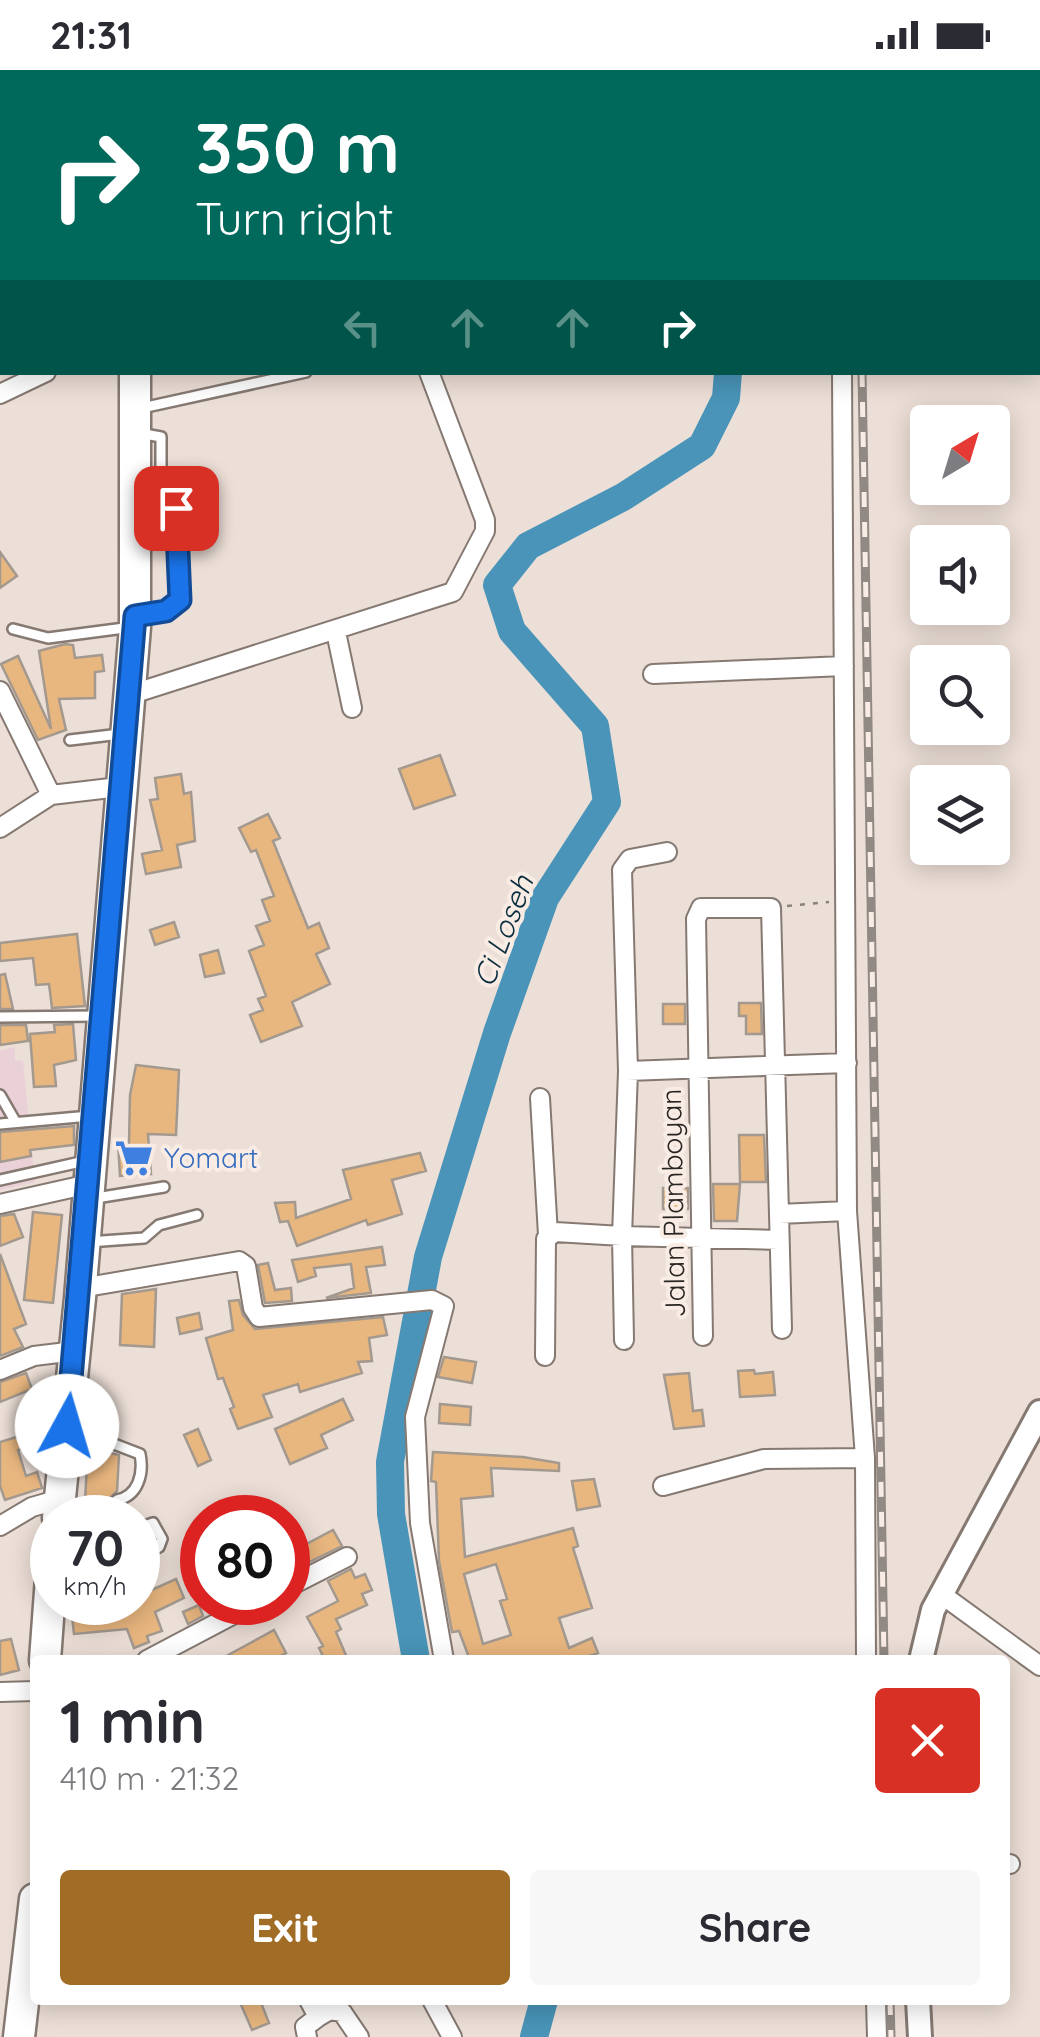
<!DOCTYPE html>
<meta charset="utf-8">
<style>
body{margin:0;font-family:Quicksand,sans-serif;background:#f7f7f7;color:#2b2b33;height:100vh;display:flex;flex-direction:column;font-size:38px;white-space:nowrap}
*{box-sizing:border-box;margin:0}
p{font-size:32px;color:#7c7c81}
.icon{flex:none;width:55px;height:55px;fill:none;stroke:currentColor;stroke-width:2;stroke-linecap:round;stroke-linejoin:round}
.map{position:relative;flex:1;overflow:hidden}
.details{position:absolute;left:30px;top:1585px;width:980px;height:350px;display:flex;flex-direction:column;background:#fff;border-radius:10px;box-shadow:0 5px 25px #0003}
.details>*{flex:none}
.hud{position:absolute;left:0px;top:0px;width:1040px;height:305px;box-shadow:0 5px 25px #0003;background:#00695c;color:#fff;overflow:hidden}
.needle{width:65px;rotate:38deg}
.buttons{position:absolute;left:910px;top:335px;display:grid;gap:20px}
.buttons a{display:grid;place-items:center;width:100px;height:100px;border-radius:10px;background:#fff;box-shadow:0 5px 25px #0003;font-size:50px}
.speed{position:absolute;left:30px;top:1425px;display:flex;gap:20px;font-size:50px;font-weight:700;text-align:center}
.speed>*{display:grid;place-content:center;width:130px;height:130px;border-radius:50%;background:#fff;box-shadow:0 5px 25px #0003;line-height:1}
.speed small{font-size:25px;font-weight:400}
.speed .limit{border:15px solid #d22;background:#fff;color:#111}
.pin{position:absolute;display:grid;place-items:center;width:85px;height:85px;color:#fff;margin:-42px;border-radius:20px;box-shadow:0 5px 15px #0006}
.me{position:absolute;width:110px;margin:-55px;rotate:6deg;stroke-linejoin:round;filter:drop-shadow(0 0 8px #0008)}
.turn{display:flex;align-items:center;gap:35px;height:210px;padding:0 30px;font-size:45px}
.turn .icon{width:130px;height:130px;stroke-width:2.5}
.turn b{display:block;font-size:70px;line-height:85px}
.lanes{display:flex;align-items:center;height:95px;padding:0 30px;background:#0003;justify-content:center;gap:50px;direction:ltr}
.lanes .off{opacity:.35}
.round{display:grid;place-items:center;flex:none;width:105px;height:105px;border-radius:10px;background:#f7f7f7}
.headline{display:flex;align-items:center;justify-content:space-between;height:170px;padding:0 30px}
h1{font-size:60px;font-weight:800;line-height:75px}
.button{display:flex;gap:20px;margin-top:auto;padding:20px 30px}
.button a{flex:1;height:115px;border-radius:10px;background:#a16c25;color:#fff;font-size:40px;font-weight:800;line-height:115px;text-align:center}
.button a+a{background:#f7f7f7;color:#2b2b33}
.status{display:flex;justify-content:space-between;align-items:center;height:70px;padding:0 50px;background:#fff;direction:ltr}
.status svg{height:28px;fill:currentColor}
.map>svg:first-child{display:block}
</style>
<div class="status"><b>21:31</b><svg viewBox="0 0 49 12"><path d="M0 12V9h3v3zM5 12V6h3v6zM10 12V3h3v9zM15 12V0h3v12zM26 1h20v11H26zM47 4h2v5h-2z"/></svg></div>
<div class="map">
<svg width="1040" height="1967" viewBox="0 0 1040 1967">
<rect width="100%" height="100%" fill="#ecdfd7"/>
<!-- industrial -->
<path fill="#ead0d7" d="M15,977v13l8,1 12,121 -35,8v-139z"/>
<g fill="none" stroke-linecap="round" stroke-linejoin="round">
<!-- river -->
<path stroke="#4994b8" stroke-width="28" d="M695,2l3,-2
M416,1590l-25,-146 -1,-52 38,-205 69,-224 48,-135 62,-96 -12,-76 -83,-95 -15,-46 31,-39 95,-49 79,-51 24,-48 2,-26
M534,1967l10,-37"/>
</g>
<!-- building -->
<path fill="#e8b67f" stroke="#a3998f" stroke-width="2.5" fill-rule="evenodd" d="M0,482l17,24 -17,12z
M65,574l8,1 2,13 27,-3 2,16 -9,1v26l-36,1 7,31 -28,10 -37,-76 17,-8 33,73 -12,-78z
M440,685l15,40 -41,14 -15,-40z
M181,704l3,20 7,-2 4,49 -18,4 4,22 -35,7 -4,-20 20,-4 -12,-50 8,-1 -3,-21z
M268,744l12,24 -7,3 35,87 11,-5 10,25 -13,6 14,30 -38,18 10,24 -41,16 -11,-27 13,-5 -5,-11 8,-3 -17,-45 15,-6 -8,-19 14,-5 -8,-21 12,-4 -18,-46 -5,2 -12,-24z
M174,852l5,15 -24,8 -5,-15z
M77,864l8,72 -33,2 -3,-24 -13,1 -3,-27 -33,3v-18z
M218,880l6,23 -19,4 -5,-22z
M5,904l8,35h-13v-34z
M739,933h22l1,31h-16v-18h-7z
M663,934h22v20h-22z
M73,954l3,36 -22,5 2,21 -22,1 -4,-53 25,-2 -1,-7z
M0,955h26l2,16 -28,4z
M136,995l43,5 -3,65 -28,-1 3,40 -31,2 -2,-33h11l1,-48z
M74,1056v19l-44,5 1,6 -31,6v-30z
M739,1065h25l2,47h-26z
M420,1083l6,18 -34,9 10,34 -34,11 -2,-5 -69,26 -9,-25 -8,1 -5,-19 20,-1 1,16 55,-19 -8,-29z
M713,1114h27l-3,37h-23z
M663,1118h25v21h-25z
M33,1142l29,3 -9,88 -29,-3z
M14,1144l9,23 -23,9v-30z
M382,1177l3,18 -19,2 5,26 -45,5 28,-10 -3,-24 -37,4 2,8 -18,6 -6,-22z
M0,1184l26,70 -12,5 9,18 -23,9z
M268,1193l7,27 16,-2 1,13 -27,2 -7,-38z
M156,1219l-2,58 -34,-2 2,-51z
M239,1230l4,15 12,14 128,-12 4,18 -18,3 3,23 -14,1 4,11 -62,19 -2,-8 -35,11 9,22 -34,12 -8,-20 4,-2 -11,-29 -5,1 -12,-41 27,-8 -4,-29z
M199,1243l3,16 -22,5 -3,-16z
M444,1287l32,5 -4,21 -34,-6z
M754,1300l1,4 18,-2 2,23 -35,2 -2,-26z
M26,1303l6,16 -32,13v-20z
M689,1303l4,38 9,-1 2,16 -30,3 -10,-54z
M343,1329l10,21 -32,15 6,13 -37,16 -15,-35z
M440,1334l31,3 -1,18 -31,-2z
M198,1359l13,31 -13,6 -14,-31z
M36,1361l4,13 -22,6 8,26 11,-4 5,16 -37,12 -5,-14v-44z
M88,1378l31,7 -2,36 -8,8 7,9 -1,10h-31z
M433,1382l90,5 36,6v8l-68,-3 2,28 -32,3 4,58 108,-29 5,18 -5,2 19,60 -33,10 10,30 23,-10 6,15 -19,7h-109l-11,-29 -7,1 -13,-71 -3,-79 -5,-1zM496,1494l11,35 -7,2 11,34 -28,9 -19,-70z
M594,1409l6,27 -23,4 -5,-29z
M288,1459l9,20 36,-19 9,16 -51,25z
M351,1499l4,9 10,-4 7,16 -10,4 5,11 -31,14 5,10 -5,3 12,28h-23l-6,-12 4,-2 -16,-29 31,-16 -10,-20z
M176,1509l8,19 -29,14 7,19 -15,5 2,6 -15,6 -7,-19 -53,5 -2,-18 42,-4 -4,-10h28v-6z
M199,1535l4,11 -15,8 -5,-12z
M274,1560l12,23 -13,7h-54z
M11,1569l8,31 -19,5v-34z
M239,1930h21l9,23 -17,7z"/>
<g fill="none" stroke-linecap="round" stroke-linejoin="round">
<!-- service casing -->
<g stroke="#857972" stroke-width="14">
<path id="service" d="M0,88l2,1
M0,112l2,-1
M0,119l2,6
M0,163l2,-1
M142,338l164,-36
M139,363l22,4v47l-22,3
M143,545l23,-4 14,-11 -4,-92
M13,559l35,9 84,-11
M70,670l50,-6
M0,947l98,-1
M0,1025l15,26
M0,1054l90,-8
M0,1110l85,-19
M96,1128l68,-11
M88,1172l56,-4 15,-13 38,-10
M75,1359l65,25c4,20 -2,42 -23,46
M138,1458l15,-5 9,16 -3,8 -21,12"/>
</g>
<!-- minor casing -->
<g stroke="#857972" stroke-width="22">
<path id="minor" d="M205,0l6,2
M530,0l1,2
M840,0v2
M0,324l46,-22
M336,562l16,76
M653,604l191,-8
M0,621l51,104
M126,626l327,-104 32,-61v-11l-56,-148
M0,758l51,-33 68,-8
M628,1001l219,-8
M540,1028l8,137
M0,1134l89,-20
M81,1218l158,-27 7,5 7,42 6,9 173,-17 12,6 -29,111 5,106 24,137
M782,1259l-3,-115 68,-3
M703,1266l-7,-417 5,-11h70l8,306
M624,1270l-2,-104 157,4
M545,1286l1,-117 9,-7 67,4 6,-165 -6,-201 8,-11 37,-7
M0,1300l34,-14 41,-5
M865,1388l1,202
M663,1416l101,-27 101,-1 -18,-247 -5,-839
M0,1456l32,-19 28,-8
M288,1517l59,-30
M941,1524l99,72
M147,1590l110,-58
M0,1622l35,-1
M1005,1795l5,-1
M432,1930l20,37
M876,1930l1,37
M318,1947l12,-7 12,2 17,25
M307,1967l-2,-10 13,-10 -9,-17"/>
</g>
<!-- tertiary casing -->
<g stroke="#857972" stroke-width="28">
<path id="tertiary" d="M973,0l1,2
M1038,206l2,6
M921,1590l12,-50 107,-198
M918,1930l2,37"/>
</g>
<!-- trunk casing -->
<g stroke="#857972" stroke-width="35">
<path id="trunk" d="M124,0v2
M58,1448l22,-220 55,-671v-255
M45,1590l7,-96
M19,1967l16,-138"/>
</g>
<!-- path -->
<path stroke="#89817c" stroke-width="2.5" stroke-dasharray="5 8" stroke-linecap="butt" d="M787,836l42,-4"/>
<!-- service -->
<use href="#service" stroke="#fff" stroke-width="9"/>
<!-- minor -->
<use href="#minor" stroke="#fff" stroke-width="18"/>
<!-- tertiary -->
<use href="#tertiary" stroke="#fff" stroke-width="22"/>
<!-- trunk -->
<use href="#trunk" stroke="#fff" stroke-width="30"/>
<!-- rail casing -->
<g stroke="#918983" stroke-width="9">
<path id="rail" d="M857,0v2
M862,302l22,1288
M890,1930l1,37"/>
</g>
<!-- rail -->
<use href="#rail" stroke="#f9ece4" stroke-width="5" stroke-dasharray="15" stroke-linecap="butt"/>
</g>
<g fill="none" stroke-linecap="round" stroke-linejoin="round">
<!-- route casing -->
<g stroke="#114b97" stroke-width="25">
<path id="route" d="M67,1356l68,-810 31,-5 14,-11 -4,-92"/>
</g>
<!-- route -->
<use href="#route" stroke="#1a73e8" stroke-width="18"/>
</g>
<!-- icons -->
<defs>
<g id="supermarket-bare" transform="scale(3)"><path d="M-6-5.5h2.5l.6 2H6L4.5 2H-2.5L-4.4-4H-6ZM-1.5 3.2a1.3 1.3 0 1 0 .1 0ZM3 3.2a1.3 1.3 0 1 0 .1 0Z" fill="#3f7fe0" stroke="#f9ece4" stroke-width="2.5" paint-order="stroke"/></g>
</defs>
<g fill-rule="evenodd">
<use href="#supermarket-bare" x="134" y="1088"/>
</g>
<g text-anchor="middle" stroke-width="8" stroke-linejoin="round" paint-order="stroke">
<!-- shop labels -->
<g font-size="28" fill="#366cbe" stroke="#f9ece4" text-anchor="start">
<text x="164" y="1098">Yomart</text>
</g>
<!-- street labels -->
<g font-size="28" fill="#292522" stroke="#f9ece4">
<text transform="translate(673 1133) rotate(-91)" y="10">Jalan Plamboyan</text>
</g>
<!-- water labels -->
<g font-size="30" font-style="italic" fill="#0b2e3e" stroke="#f9ece4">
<text transform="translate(504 861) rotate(-69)" y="10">Ci Loseh</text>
</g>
</g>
</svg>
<div class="buttons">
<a><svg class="needle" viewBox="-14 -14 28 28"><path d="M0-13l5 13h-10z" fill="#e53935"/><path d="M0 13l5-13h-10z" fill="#7c7c81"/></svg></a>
<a><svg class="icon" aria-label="sound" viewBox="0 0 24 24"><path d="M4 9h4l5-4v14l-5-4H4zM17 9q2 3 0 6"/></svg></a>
<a><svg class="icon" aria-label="search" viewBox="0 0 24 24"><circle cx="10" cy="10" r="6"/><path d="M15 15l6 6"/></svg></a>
<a><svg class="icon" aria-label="layers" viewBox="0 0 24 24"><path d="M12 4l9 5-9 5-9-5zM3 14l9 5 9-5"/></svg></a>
</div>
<div class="speed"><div>70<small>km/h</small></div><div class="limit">80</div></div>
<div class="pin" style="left:176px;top:438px;background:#d93025"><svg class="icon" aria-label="arrive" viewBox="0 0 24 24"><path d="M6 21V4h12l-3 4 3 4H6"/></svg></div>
<svg class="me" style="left:67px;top:1356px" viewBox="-20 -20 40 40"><circle r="19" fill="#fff"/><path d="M0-13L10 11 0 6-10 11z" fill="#1a73e8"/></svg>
<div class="hud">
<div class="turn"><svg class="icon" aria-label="right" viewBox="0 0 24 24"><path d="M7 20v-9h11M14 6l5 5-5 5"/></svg><div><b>350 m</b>Turn right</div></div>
<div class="lanes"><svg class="icon off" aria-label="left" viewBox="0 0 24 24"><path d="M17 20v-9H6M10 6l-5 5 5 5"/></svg><svg class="icon off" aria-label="ahead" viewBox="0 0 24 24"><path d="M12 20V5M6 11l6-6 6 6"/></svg><svg class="icon off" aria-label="ahead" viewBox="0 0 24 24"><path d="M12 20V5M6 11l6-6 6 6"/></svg><svg class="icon" aria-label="right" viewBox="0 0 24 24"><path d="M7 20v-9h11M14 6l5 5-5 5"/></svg></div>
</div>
<section class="details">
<div class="headline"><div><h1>1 min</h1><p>410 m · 21:32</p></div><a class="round" style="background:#d93025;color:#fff"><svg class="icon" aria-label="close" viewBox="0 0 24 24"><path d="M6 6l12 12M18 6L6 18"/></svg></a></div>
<div class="button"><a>Exit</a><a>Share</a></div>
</section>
</div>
